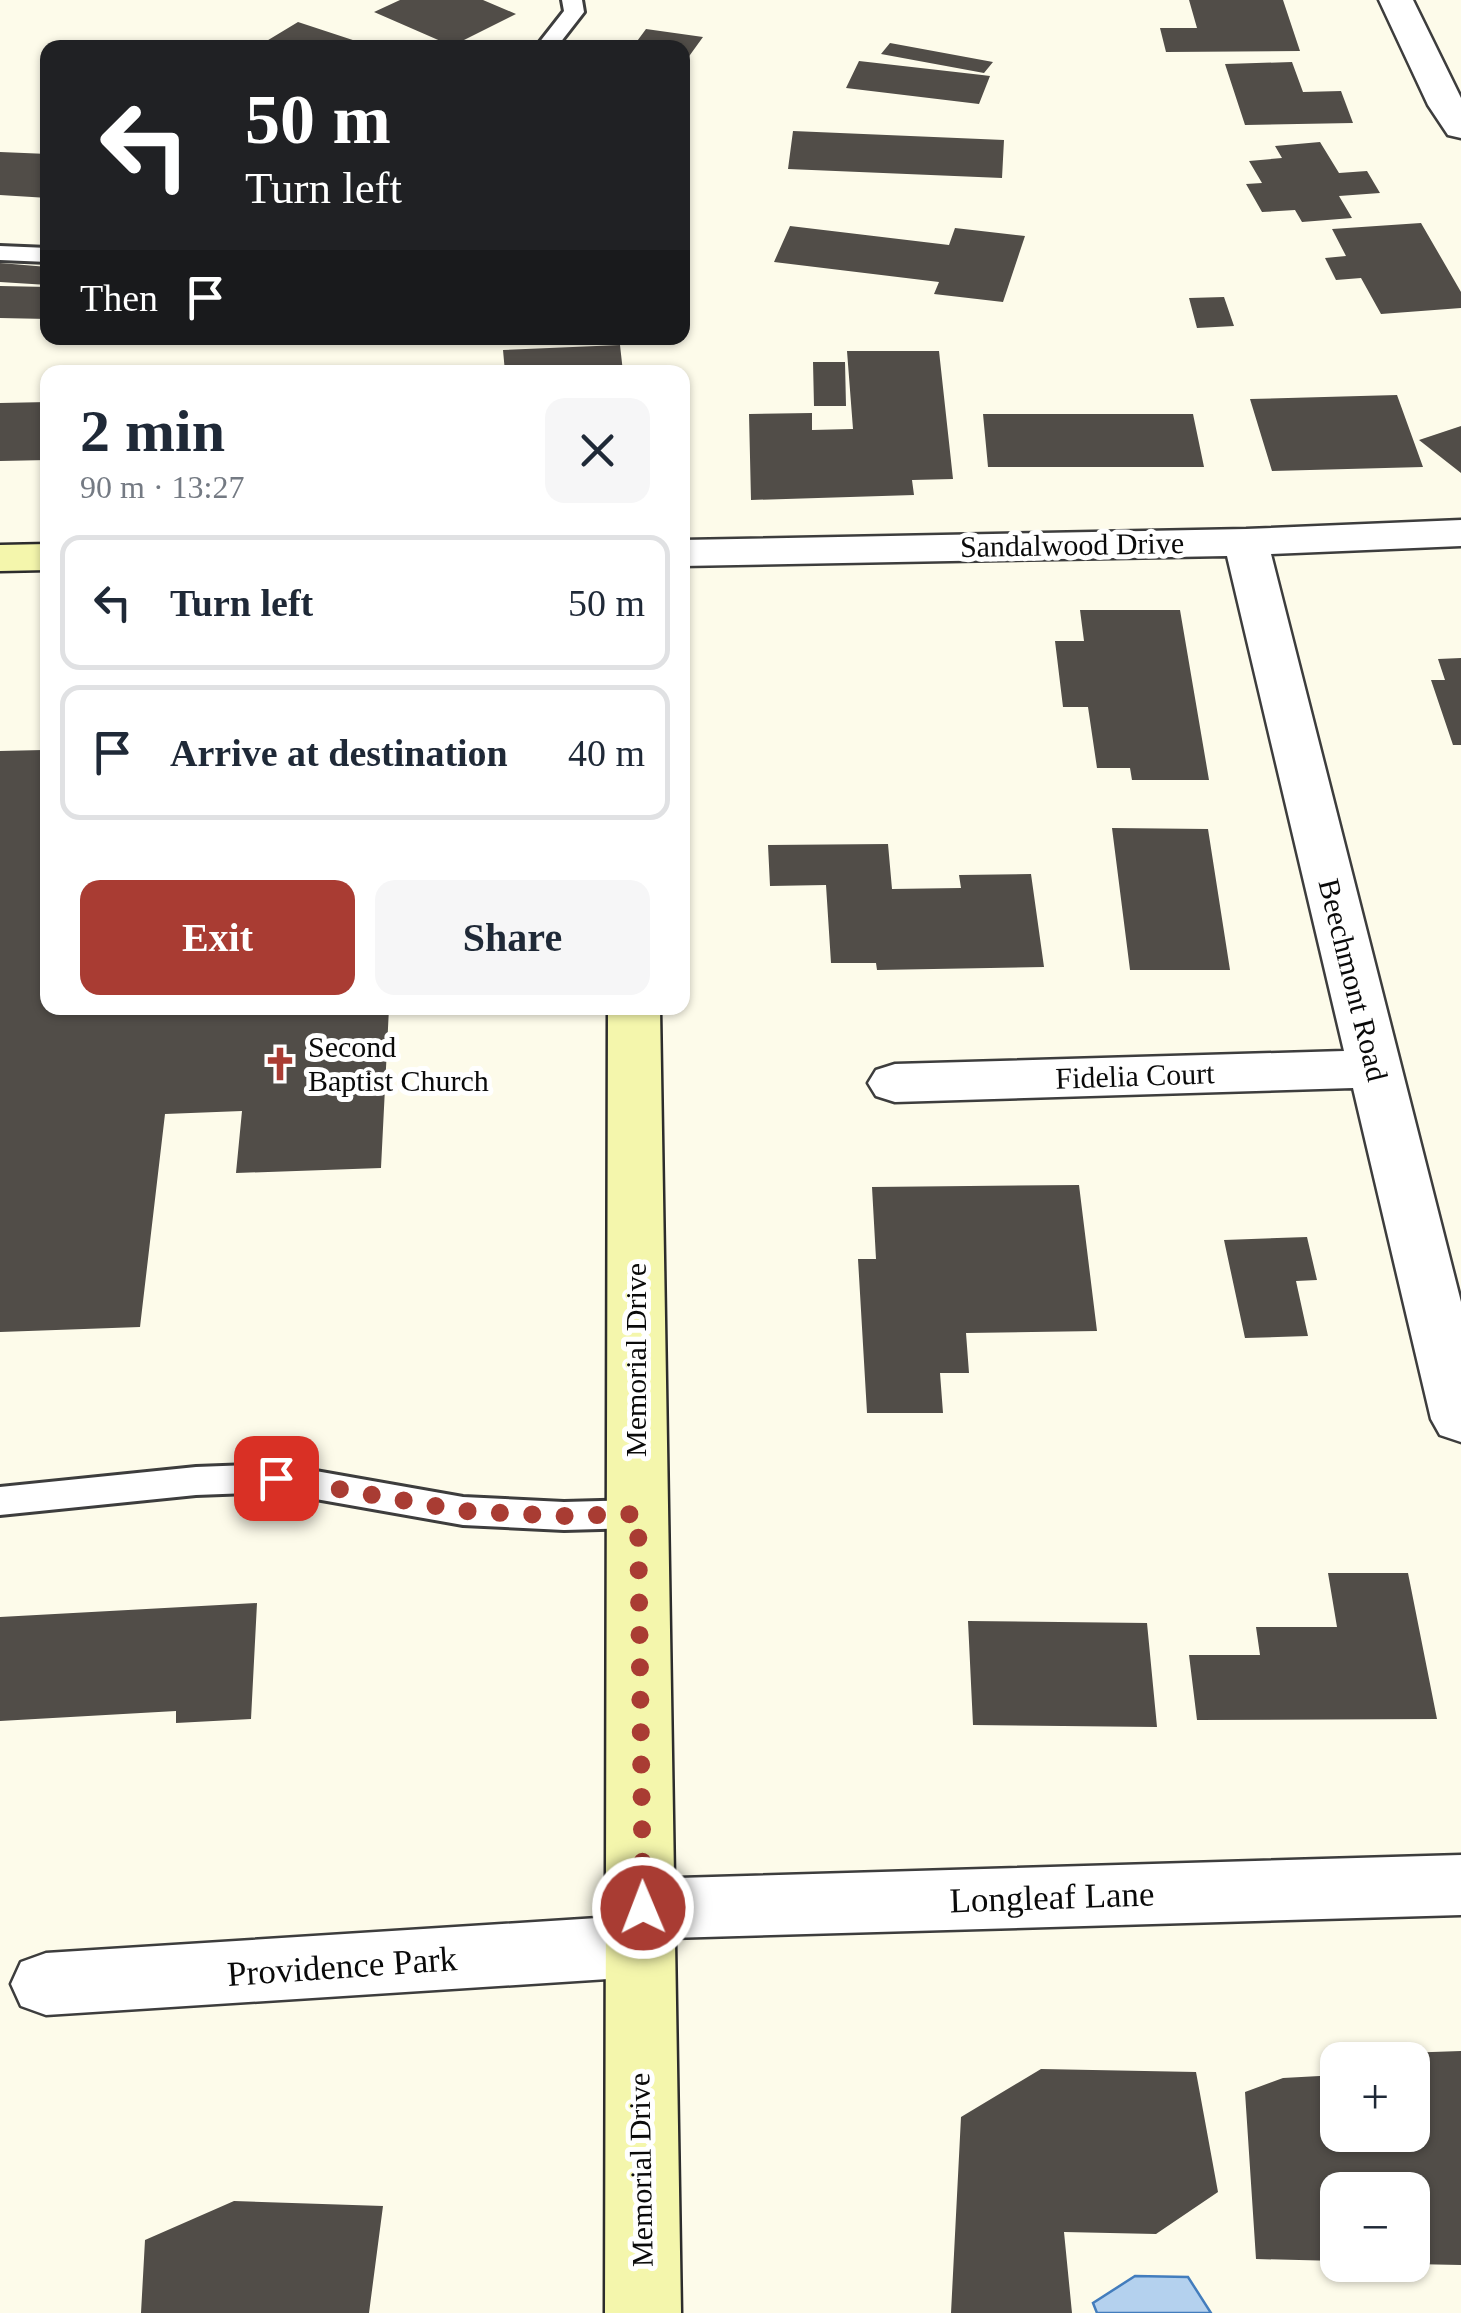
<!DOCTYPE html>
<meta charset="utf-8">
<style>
body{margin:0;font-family:"Times New Roman",serif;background:#f6f6f7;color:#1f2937;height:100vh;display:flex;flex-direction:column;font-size:38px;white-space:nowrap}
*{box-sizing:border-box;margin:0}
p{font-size:32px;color:#747a83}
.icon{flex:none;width:55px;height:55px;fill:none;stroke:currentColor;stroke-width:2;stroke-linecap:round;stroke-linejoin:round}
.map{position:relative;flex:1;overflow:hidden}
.side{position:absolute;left:40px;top:365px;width:650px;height:650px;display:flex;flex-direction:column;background:#fff;border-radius:20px;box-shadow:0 2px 8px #0004}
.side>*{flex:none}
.hud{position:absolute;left:40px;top:40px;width:650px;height:305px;border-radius:20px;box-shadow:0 2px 8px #0004;background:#202124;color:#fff;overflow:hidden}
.buttons{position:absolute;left:1320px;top:2042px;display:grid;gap:20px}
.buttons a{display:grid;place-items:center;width:110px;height:110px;border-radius:20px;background:#fff;box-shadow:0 2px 8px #0004;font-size:50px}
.pin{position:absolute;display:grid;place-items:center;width:85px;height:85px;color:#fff;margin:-42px;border-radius:20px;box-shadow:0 5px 15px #0006}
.me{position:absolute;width:110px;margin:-55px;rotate:359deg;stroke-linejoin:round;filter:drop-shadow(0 0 8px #0008)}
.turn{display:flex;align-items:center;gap:35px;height:210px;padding:0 40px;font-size:45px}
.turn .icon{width:130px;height:130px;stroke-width:2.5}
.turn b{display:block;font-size:70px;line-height:85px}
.then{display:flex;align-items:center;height:95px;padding:0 40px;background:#0003;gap:20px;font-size:38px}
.round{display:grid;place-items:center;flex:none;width:105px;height:105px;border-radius:20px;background:#f6f6f7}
.headline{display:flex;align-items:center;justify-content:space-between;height:170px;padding:0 40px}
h1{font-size:60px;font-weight:800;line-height:75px}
.cta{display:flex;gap:20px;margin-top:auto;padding:20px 40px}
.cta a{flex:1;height:115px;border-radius:20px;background:#a93c33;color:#fff;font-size:40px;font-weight:800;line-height:115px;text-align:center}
.cta a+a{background:#f6f6f7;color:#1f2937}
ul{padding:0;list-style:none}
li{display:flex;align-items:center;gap:30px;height:135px;margin:0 20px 15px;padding:0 20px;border:5px solid #e0e1e3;border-radius:20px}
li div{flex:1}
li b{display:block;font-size:38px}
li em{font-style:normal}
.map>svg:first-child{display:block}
</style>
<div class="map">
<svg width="1461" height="2313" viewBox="0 0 1461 2313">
<rect width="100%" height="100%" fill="#fdfbea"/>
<!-- water -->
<path fill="#b4d1ee" stroke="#437dbd" stroke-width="2.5" d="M1135,2276l53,1 23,36h-114l-4,-10z"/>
<!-- building -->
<path fill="#514d48" d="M400,0h83l33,14 -64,32 -78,-34z
M1189,0h94l17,51 -134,1 -6,-24h37z
M298,22l76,25v1h-119z
M646,29l57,8 -21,29v-18h-50z
M890,43l103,19 -9,11 -103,-19z
M859,61l123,14 8,1 -11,28 -133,-16z
M1292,62l11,30 38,-1 12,32 -108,2 -20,-61z
M793,131l211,9 -2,38 -214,-9z
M1320,142l19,31 28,-2 13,22 -41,3 13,22 -50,4 -7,-12 -33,2 -16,-28 16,-1 -13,-22 33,-3 -7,-12z
M0,152l48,2v44l-48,-3z
M1421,223l40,69v16l-80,6 -20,-36 -25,2 -11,-22 21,-2 -14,-27z
M790,226l159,19 6,-17 70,8 -22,66 -69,-8 5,-12 -165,-20z
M0,263l48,4v18l-48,-3z
M0,286l48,1v32l-48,-1z
M1224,297l10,29 -37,2 -8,-30z
M620,345l3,27h-118l-2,-22z
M847,351h92l14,128 -41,1 2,15 -163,5 -2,-86 63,-1v17l41,-1z
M813,362h32l1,44h-32z
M1397,395l26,72 -151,4 -22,-72z
M48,402v58l-48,1v-58z
M983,414h210l11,53h-216z
M1461,426v47l-42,-33z
M1080,610h100l29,170h-77l-2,-12h-33l-9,-61h-25l-8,-66h29z
M1461,658v87h-8l-22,-65h14l-7,-21z
M46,735l2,273h341l-8,160 -145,5 6,-62 -77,3 -25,213 -140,5v-581l43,-1z
M1112,828l96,1 22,141h-100z
M888,844l4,45 69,-1 -2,-13 72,-1 13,93 -167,3 -1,-7h-45l-5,-78 -56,1 -2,-41z
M1079,1185l18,146 -131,2 3,40h-29l3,40h-76l-9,-154h18l-4,-72z
M1307,1237l10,43 -21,1 12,55 -63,2 -21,-98z
M1328,1573h80l29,146 -240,1 -8,-65h71l-4,-28h81z
M257,1603l-6,116 -75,4v-12l-176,10v-104z
M968,1621l179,2 10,104 -184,-2z
M1461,2051v214l-49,-1v-74h-74v71l-82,-2 -11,-167 38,-14 55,-3v60h74v-75h-36l-2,-6z
M1041,2069l155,3 22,120 -62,42 -92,-2 8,81h-121l10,-196z
M234,2201l149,5 -14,107h-228l4,-73z"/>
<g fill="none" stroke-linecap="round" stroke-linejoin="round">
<!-- lane casing -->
<g stroke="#3d3d3d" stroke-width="6">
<path id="lane" d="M562,0h20l2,12 -28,36h-21l29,-37z
M0,246l48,2v14l-48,-2z
M276,1464l187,33 101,5 73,-2 13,4 5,10 -5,10 -13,4 -73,2 -101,-5 -187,-33 -80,3 -196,20v-28l196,-20z"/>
</g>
<!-- street casing -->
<g stroke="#3d3d3d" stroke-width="5">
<path id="street" d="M1379,0h34l48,98v40l-13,-3 -20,-30z
M1461,520v26l-190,8 190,748v140l-21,-7 -9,-16 -78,-331 -458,14 -19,-6 -8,-13 8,-13 19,-6 449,-13 -117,-495 -545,10v-26l564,-11z
M1461,1855v60l-791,23 3,8 -10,22 -24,9 -593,38 -25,-9 -10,-22 10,-22 25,-9 567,-36 -4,-8 10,-21 24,-9z"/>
</g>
<!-- secondary casing -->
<g stroke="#2c2c2c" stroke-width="5">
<path id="secondary" d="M48,544v26l-48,1v-26z
M608,1008h52l21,1305h-76z"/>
</g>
<!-- lane -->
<use href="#lane" fill="#fff" fill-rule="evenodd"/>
<!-- street -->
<use href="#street" fill="#fff" fill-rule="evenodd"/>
<!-- secondary -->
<use href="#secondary" fill="#f4f6ac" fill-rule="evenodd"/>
</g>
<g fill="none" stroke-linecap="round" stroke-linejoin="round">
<!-- route -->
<path stroke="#a93c33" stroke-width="18" stroke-dasharray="0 32.4" d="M276,1478l188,33 100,5 74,-2 5,394"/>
</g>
<!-- icons -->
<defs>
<g id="church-bare" transform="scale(2.7)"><path d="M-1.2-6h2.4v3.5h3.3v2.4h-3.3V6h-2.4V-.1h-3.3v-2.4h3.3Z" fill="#a93c33" stroke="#fff" stroke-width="2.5" paint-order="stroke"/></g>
</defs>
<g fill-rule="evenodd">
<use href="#church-bare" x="280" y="1064"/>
</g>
<g text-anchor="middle" stroke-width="10" stroke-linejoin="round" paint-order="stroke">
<!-- street labels -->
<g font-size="30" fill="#0a0a0a" stroke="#fff">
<text transform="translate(1072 545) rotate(-1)" y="10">Sandalwood Drive</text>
<text transform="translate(1353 980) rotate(76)" y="10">Beechmont Road</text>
<text transform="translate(1135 1076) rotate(-2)" y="10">Fidelia Court</text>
<text transform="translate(636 1360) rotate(-90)" y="10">Memorial Drive</text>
<text transform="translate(641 2170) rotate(-91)" y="10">Memorial Drive</text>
</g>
<!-- poi labels -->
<g font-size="30" fill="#0a0a0a" stroke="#fff" text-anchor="start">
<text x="308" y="1057">Second<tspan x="308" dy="34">Baptist Church</tspan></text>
</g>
<!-- near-street labels -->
<g font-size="35" fill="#0a0a0a" stroke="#fff">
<text transform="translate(1052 1897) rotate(-2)" y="12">Longleaf Lane</text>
<text transform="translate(342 1966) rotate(-4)" y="12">Providence Park</text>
</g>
</g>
</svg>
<div class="buttons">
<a>+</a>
<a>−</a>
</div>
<div class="pin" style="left:276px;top:1478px;background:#d93025"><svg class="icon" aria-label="arrive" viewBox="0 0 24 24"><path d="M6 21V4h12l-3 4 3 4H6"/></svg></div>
<svg class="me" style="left:643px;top:1908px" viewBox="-20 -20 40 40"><circle r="17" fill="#a93c33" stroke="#fff" stroke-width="3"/><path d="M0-11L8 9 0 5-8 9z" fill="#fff"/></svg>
<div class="hud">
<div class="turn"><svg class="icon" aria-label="left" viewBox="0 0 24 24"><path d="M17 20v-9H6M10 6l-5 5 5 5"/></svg><div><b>50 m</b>Turn left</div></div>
<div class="then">Then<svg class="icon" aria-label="arrive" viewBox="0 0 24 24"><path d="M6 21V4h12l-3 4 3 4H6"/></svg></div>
</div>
<section class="side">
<div class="headline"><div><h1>2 min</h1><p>90 m · 13:27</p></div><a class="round"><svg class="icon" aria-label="close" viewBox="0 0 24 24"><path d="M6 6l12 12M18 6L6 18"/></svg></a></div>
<ul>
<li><svg class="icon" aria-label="left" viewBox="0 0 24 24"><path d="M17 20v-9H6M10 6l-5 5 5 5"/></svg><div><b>Turn left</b></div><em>50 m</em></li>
<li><svg class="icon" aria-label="arrive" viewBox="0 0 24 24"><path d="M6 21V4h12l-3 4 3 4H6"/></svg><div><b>Arrive at destination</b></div><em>40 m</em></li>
</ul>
<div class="cta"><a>Exit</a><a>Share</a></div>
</section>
</div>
